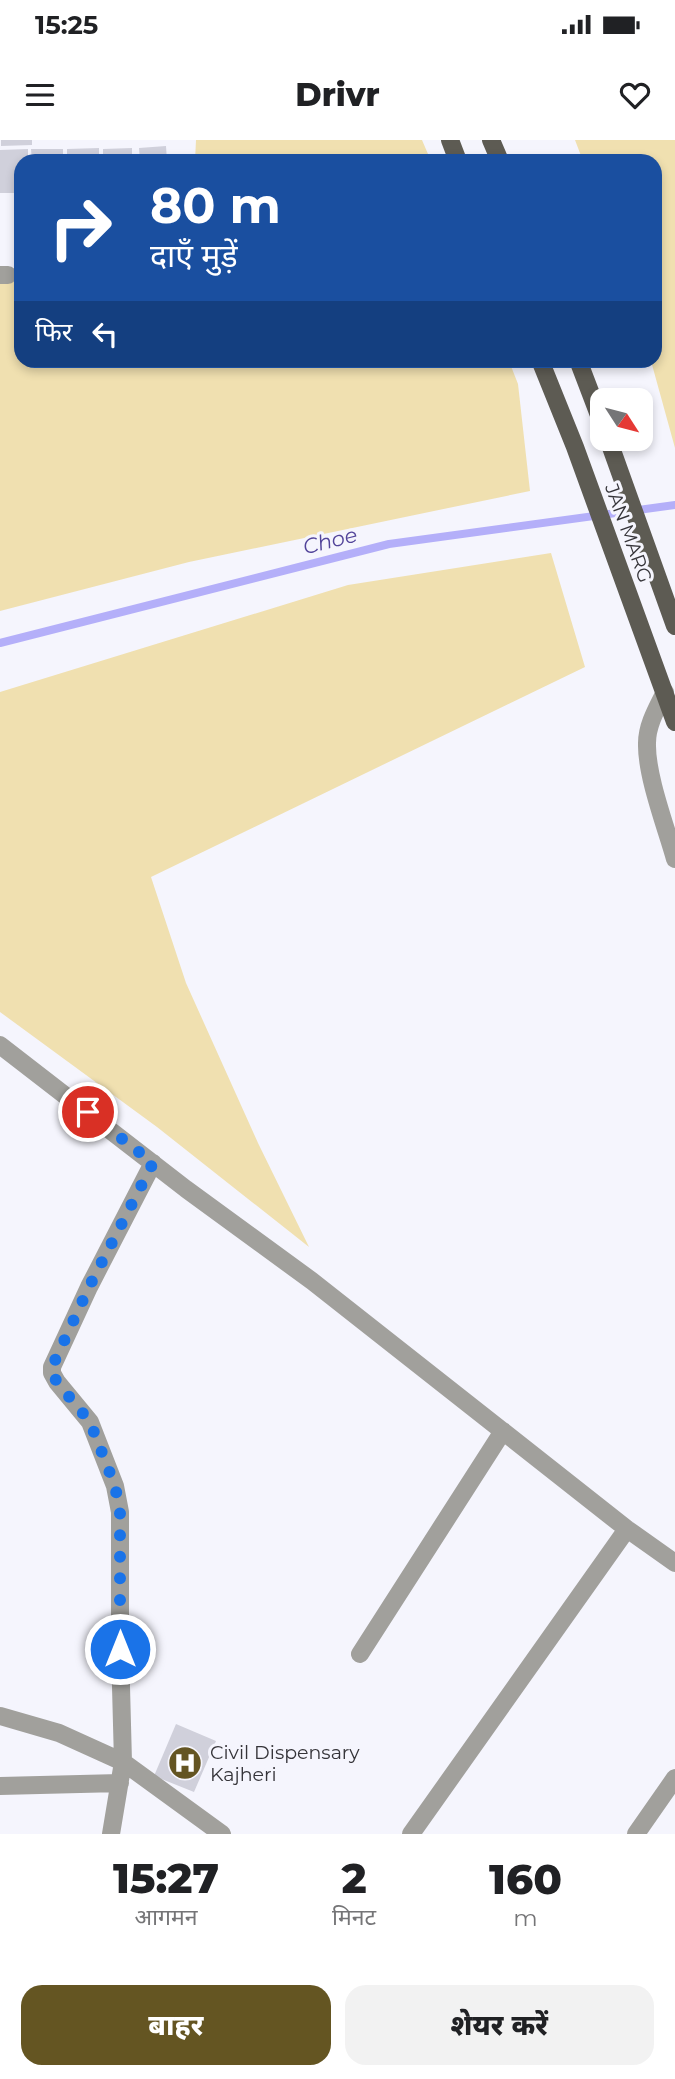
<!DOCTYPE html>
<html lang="hi">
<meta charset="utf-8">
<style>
body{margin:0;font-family:Montserrat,"Noto Sans Devanagari",sans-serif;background:#f2f2f2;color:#202124;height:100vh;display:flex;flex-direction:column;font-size:26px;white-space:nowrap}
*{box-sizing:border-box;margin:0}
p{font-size:23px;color:#757577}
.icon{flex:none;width:38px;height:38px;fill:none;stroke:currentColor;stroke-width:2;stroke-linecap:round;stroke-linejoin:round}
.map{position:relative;height:1694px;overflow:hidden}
.panel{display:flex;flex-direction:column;background:#fff;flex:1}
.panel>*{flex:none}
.top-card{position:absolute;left:14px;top:14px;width:648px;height:214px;border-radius:21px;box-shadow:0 4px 10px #0003;background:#1a4fa0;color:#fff;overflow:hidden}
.needle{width:46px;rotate:126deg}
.buttons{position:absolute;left:590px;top:248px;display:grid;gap:14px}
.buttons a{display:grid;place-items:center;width:63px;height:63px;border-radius:14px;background:#fff;box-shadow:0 4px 10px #0003;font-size:35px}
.pin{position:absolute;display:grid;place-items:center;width:60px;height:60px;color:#fff;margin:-30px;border:4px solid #fff;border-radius:50%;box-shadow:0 2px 7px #0007}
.me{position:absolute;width:77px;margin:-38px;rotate:0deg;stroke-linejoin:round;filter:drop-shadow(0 0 5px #0008)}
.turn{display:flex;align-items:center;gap:24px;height:147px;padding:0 21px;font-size:32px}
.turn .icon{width:91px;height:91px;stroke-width:2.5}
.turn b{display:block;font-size:49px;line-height:60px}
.then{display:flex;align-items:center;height:66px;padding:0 21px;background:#0003;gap:14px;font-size:26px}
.eta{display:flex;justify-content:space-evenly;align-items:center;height:119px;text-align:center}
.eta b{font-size:42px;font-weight:800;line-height:49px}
.primary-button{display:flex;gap:14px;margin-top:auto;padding:14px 21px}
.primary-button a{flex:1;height:80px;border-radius:21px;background:#645522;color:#fff;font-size:28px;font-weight:800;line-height:80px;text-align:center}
.primary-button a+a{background:#f2f2f2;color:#202124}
.status{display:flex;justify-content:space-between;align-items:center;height:49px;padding:0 35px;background:#fff;direction:ltr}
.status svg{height:19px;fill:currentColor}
header{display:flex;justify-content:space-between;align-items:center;height:91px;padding:0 21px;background:#fff;font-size:32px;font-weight:800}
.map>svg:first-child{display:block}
</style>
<div class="status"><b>15:25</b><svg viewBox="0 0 49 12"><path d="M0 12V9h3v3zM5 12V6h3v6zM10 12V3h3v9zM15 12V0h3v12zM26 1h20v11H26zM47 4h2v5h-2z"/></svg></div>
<header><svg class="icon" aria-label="menu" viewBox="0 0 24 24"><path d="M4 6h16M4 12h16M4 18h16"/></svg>Drivr<svg class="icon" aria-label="heart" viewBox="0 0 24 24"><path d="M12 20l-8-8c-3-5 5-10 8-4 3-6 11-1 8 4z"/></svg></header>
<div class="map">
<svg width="675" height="1694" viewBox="0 0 675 1694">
<rect width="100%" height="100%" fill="#f5f5fd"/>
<!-- green -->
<path fill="#f0e0b0" d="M196,0h226l9,21h-236z
M575,0h100v308l-24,-87 3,-1v-199h-71z
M21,141v79l488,1 9,23 12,107 -341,71 -189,49v-329z
M551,413l34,114 -434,210 35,106 72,160 51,104 -152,-120 -157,-115v-320l348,-107z"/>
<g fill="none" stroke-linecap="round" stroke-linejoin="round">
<!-- stream -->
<path stroke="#b4aff9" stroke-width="8" d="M0,503l389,-99 286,-39"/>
</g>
<!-- building -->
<path fill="#d0d0db" d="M1,0h31v5l-31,1z
M166,6l1,15h-27l-1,-13z
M99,8v13h-32v-12z
M132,8v13h-29v-12z
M28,9v12h-7v32h-21v-43z
M31,9h32v12h-31z
M176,1584l40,17 -22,51 -40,-16z"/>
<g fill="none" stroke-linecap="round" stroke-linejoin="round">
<!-- minor -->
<path stroke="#a1a09c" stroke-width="18" d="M0,135h8
M665,552c-8,16 -18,33 -18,51 -1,32 19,84 28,116
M0,905l186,144 126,92 315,248 48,34
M360,1514l143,-223
M0,1576l59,17 64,29 -3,-113v-137l-5,-26 -25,-64 -33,-40 -5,-9v-6l37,-80 64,-124
M0,1646l120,-3
M111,1694l12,-72 99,72
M411,1694l216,-305
M636,1694l39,-56"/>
<!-- major -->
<path stroke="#5d5b53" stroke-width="18" d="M450,0l8,21
M491,0l9,21
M540,220l35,87 100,275
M578,220l24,63
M608,299l67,187"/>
</g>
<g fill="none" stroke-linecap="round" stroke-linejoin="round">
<!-- route -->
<path stroke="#1a73e8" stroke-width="12" stroke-dasharray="0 21.6" d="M88,972l65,51 -64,124 -37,80v6l5,9 33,40 25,64 5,26v137"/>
</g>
<!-- icons -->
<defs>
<g id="hospital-disc" transform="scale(1.75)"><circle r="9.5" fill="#645522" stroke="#f5f5fd"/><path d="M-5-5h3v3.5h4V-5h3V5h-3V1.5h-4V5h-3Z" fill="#fff"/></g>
</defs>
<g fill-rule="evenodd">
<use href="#hospital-disc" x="185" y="1623"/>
</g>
<g text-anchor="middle" stroke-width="6" stroke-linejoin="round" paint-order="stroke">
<!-- street labels -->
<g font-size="19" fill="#353439" stroke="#f5f5fd">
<text transform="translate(629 393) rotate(70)" y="7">JAN MARG</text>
</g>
<!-- poi labels -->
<g font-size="19" fill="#353439" stroke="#f5f5fd" text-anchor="start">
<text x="210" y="1619">Civil Dispensary<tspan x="210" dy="22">Kajheri</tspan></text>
</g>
<!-- water labels -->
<g font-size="21" font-style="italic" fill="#52449a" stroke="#f5f5fd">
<text transform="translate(330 401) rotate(-14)" y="7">Choe</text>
</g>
</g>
</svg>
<div class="buttons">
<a><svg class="needle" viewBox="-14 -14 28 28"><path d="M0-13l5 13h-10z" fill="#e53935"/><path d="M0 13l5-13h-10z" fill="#757577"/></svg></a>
</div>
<div class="pin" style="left:88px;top:972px;background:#d93025"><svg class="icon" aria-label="arrive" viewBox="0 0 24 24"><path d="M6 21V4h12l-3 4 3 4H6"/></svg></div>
<svg class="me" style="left:120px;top:1509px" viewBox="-20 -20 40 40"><circle r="17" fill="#1a73e8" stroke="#fff" stroke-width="3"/><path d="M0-11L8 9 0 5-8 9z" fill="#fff"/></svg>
<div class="top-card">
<div class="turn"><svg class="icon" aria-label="right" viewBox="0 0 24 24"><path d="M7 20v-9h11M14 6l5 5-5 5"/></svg><div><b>80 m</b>दाएँ मुड़ें</div></div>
<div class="then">फिर<svg class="icon" aria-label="left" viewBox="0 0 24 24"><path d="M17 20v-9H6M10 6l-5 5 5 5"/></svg></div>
</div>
</div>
<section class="panel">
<div class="eta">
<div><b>15:27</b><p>आगमन</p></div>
<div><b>2</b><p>मिनट</p></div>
<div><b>160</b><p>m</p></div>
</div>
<div class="primary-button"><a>बाहर</a><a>शेयर करें</a></div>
</section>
